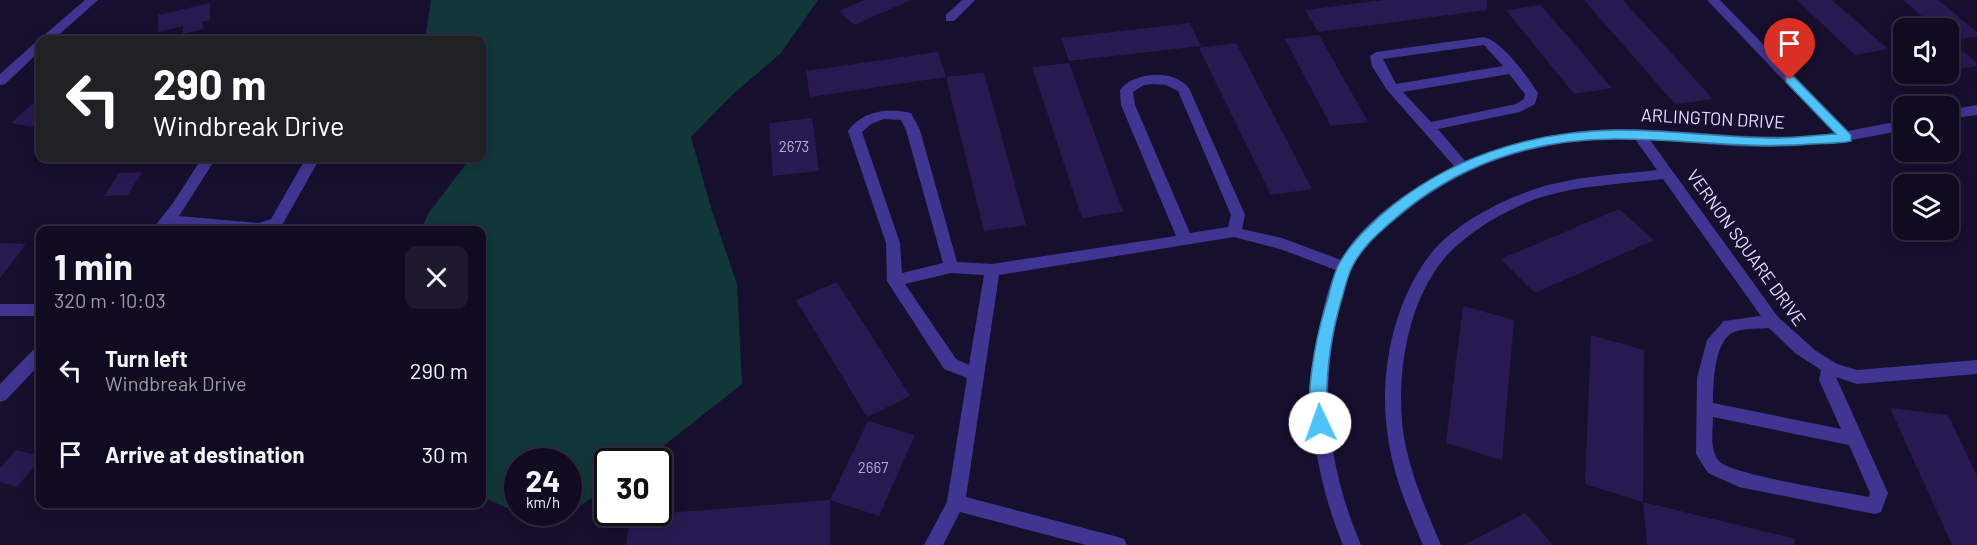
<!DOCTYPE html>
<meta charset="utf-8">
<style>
body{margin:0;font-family:Barlow,sans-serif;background:#1e192f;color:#f1f3f6;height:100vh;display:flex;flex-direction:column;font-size:22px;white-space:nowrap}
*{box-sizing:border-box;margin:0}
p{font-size:20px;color:#9c9ba5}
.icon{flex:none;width:33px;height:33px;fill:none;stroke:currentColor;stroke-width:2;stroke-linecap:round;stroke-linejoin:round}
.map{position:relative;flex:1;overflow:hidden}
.panel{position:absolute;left:36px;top:226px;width:450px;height:282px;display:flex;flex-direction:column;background:#110b22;border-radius:12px;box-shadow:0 3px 15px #0003,0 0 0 2px #302b40}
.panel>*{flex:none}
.banner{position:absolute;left:36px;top:36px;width:450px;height:126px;border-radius:12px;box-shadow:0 3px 15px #0003,0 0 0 2px #302b40;background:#202124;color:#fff;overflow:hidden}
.buttons{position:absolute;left:1893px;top:18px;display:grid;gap:12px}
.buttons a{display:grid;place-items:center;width:66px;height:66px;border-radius:12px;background:#110b22;box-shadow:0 3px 15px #0003,0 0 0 2px #302b40;font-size:30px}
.speed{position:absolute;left:504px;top:448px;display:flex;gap:12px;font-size:30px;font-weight:700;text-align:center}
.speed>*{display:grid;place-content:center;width:78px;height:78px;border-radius:50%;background:#110b22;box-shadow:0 3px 15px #0003,0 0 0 2px #302b40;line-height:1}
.speed small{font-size:15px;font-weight:400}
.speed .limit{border:3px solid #111;border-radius:9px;background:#fff;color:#111}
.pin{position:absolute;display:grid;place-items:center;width:51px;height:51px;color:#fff;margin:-62px -26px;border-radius:50% 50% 50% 0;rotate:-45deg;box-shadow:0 0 6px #0007}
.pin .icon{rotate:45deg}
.me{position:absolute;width:66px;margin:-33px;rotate:357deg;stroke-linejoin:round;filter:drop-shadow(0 0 4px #0008)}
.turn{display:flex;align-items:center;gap:21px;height:126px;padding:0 18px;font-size:27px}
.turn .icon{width:78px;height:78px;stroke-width:2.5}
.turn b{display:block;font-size:42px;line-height:51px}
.round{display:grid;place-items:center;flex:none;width:63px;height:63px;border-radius:12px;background:#1e192f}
.overview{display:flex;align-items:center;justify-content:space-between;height:102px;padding:0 18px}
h1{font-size:36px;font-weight:700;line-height:45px}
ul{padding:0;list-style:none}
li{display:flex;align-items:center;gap:18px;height:84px;padding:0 18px}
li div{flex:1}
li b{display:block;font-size:22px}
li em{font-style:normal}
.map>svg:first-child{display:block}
</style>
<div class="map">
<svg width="1977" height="545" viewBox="0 0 1977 545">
<rect width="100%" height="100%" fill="#170f2e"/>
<!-- green -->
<path fill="#113739" d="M431,0h387l-37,53 -50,43 -40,41 21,74 25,73 5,100 -99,78h-35l-1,25 -55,39 -32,-13h48v-51h-50l-1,50 -35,-15v-266h-61l7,-17 38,-50 -1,-6h17v-118h-57z"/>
<!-- building -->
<path fill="#291951" d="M864,0h47l-57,25 -15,-14z
M1383,0h104v10l-169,22 -13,-22z
M1584,0h39l90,99 -38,5z
M1797,0h35l56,49 -33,6z
M1903,0h35l39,32v5l-28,3 28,23v3l-29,5v-43h-12z
M210,3v17l-8,2 1,7 -20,5v-8l-25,6v-17z
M1541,5l71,83 -38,6 -68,-84z
M1190,23l11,23 -132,15 -8,-23z
M1319,35l49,87 -37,4 -46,-87z
M1236,43l76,146 -41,6 -72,-147z
M938,52l8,25 -136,20 -4,-26z
M1069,63l54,149 -41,6 -50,-151z
M984,73l42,152 -42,6 -38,-154z
M40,97v23l-7,7 -22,-4z
M812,118l7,53 -46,5 -4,-53z
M142,172l-14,23 -24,1 15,-23z
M1619,209l35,31 -119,53 -34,-34z
M0,243l26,1 -26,34z
M837,282l73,114 -43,21 -71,-117z
M1463,306l51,14 -12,140 -56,-17z
M1591,335l53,15 -1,152 -58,-18z
M1890,408l58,7 29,61v69h-25z
M868,421l47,14 -36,81 -49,-16z
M16,450l24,6v4l-23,27 -17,-5v-14z
M830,500v45h-204l4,-29z
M1643,502l152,37 -1,6h-147z
M1525,513l28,32h-89z"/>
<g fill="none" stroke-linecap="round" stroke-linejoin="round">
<!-- minor -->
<path fill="#403692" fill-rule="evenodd" d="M85,0h13l-45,40 -13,1 2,-4z
M962,0h13l-21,21h-8v-6z
M1707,0h13l128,131 56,-11v10c-47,10 -90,17 -138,17 -39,0 -78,-5 -116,-7l128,177 38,34 21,13 20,6 120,-10v14l-120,10 -21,-7 52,116 -7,19 -6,2 -136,-27 -31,-14 -12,-19 1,-76 10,-38 17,-19 37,-5 -98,-137c-40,5 -82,6 -121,18 -34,11 -76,35 -99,63 -37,46 -48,120 -39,178 7,37 22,72 37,107h-18c-15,-35 -30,-70 -35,-108 -10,-61 5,-136 44,-185 24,-28 65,-50 100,-62 40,-14 83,-15 125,-20l-22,-31c-88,-2 -168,21 -236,78 -16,13 -34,27 -44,45 -10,18 -14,38 -18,57 -18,78 -7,153 24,226h-18c-30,-74 -40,-148 -22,-226 4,-17 8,-34 15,-49l-56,-21 -46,-12 -235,38 -33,222 152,40 6,2 3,6h-41l-126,-33 -17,33h-19l23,-43 20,-124 -23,-9 -57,-88 -1,-38 -38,-112c14,-20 40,-24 63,-18l9,17 37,132 35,2 184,-28 -55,-131 -1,-15c14,-19 54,-21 69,-2l56,127 -3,14 40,9 59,22c23,-42 72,-72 113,-94l-67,-76 -15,-24 -2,-10 6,-4 108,-15c19,5 43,39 54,56l-3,11 -15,8 -82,17 27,32c50,-20 101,-32 155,-32 72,0 142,14 214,4zM1484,45l19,21 -107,18 -13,-25zM1509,74l16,20 -1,5 -8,5 -85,18 -28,-30zM1154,84l12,1 12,6 53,124 -3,12 -38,6 -55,-128 -2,-13 11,-7zM884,119l17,1 5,10 37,133 -41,10 -2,-30 -38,-111 9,-8zM951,273l33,2 -15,90 -13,-6 -51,-75zM1769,328l26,25 26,17 -2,10 22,49 -128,-26c0,-19 1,-67 24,-72 10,-3 22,-2 32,-3zM1713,417l136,28 21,48 -1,4c-26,-5 -135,-22 -149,-35 -11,-10 -7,-32 -7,-45z
M40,41v10l-35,33 -5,1v-11l36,-32z
M1977,105v10l-29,4v-9z
M202,158h14l-37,58 80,7 12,-4 35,-61h14l-39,69c-30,11 -78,2 -110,-1l-5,5h-15l22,-28z
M0,304h40v12h-40z
M40,347v17l-34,36 -6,2v-18l34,-35z"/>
</g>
<!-- route -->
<path fill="#4fc3f7" stroke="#337fa1" stroke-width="1.5" d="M1790,76l4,1 57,58v6c-13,3 -28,2 -41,3 -64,5 -127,-5 -191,-5 -86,-1 -165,26 -229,84 -15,13 -29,26 -38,44 -5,10 -7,21 -10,31 -13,42 -17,81 -15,125l-2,5 -5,2 -6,-2c-12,-26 3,-93 11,-120 5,-14 7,-31 14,-44 10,-19 25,-33 41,-48 66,-58 150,-85 238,-86 50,0 100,7 150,8 22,1 45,-3 68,-4l-50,-52v-5z"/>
<g text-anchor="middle" stroke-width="6" stroke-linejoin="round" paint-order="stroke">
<!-- number labels -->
<g font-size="15" fill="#b4abd4">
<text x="794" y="152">2673</text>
<text x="873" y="473">2667</text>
</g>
<!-- street labels -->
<g font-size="18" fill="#e3dcff" stroke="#170f2e">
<text transform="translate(1713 119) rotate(3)" y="6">ARLINGTON DRIVE</text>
<text transform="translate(1746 248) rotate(54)" y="6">VERNON SQUARE DRIVE</text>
</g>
</g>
</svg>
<div class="buttons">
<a><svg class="icon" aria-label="sound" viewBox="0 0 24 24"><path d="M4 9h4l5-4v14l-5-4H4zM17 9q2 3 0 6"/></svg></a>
<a><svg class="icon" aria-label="search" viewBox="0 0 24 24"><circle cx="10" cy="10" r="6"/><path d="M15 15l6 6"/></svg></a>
<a><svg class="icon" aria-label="layers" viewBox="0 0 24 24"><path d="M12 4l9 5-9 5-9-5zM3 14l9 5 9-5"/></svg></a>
</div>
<div class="speed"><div>24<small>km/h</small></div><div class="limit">30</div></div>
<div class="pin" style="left:1790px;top:80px;background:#d93025"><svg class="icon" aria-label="arrive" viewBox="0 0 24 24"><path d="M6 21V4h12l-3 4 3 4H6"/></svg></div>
<svg class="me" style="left:1320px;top:423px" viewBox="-20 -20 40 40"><circle r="19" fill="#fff"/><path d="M0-13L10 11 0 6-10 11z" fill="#4fc3f7"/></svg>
<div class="banner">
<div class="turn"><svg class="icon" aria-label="left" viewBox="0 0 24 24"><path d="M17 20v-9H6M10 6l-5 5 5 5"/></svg><div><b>290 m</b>Windbreak Drive</div></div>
</div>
<section class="panel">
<div class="overview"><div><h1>1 min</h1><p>320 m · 10:03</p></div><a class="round"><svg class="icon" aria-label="close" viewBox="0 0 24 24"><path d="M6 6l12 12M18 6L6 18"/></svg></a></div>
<ul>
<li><svg class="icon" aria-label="left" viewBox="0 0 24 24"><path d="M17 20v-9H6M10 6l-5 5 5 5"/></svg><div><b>Turn left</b><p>Windbreak Drive</p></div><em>290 m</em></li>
<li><svg class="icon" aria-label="arrive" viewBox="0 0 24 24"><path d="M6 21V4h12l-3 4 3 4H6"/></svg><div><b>Arrive at destination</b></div><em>30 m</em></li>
</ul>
</section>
</div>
